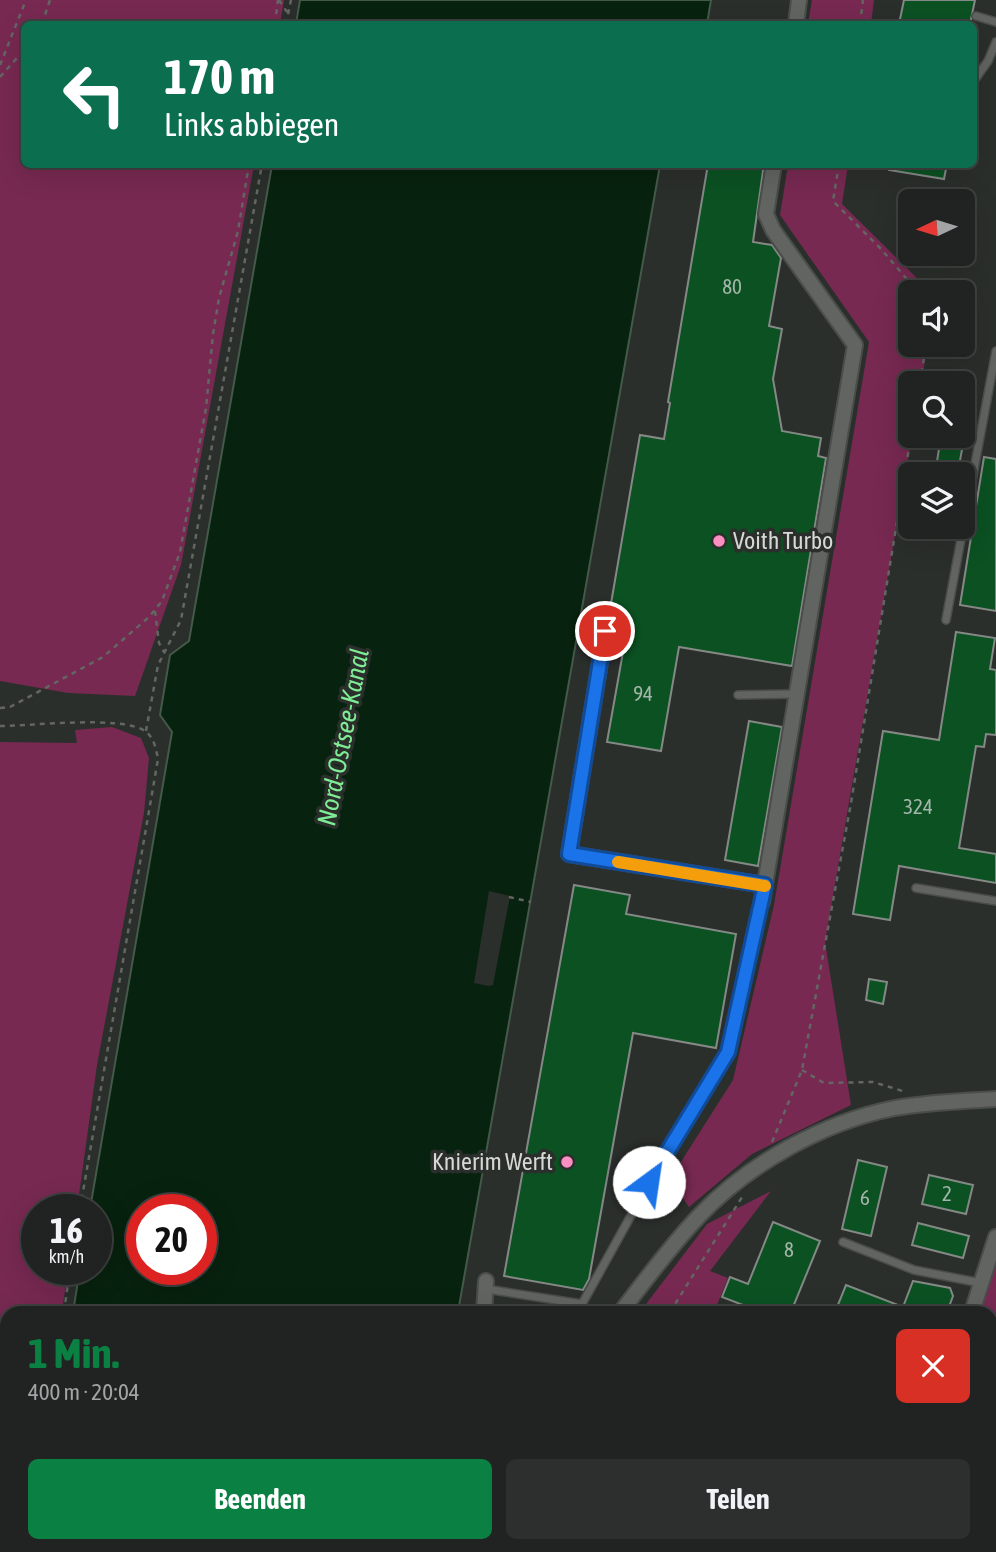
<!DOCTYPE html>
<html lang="de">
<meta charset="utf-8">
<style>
body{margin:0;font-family:"Asap Condensed",sans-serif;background:#2d2f2e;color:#f1f3f6;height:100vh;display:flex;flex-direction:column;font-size:26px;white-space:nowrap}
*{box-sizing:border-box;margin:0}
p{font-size:23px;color:#a2a4a5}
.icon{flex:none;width:38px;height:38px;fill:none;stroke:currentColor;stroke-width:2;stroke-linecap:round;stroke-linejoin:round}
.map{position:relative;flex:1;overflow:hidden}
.panel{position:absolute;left:0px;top:1306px;width:998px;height:247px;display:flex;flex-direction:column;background:#202321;border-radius:21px 21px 0 0;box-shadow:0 7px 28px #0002,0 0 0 2px #3d403f}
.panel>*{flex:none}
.banner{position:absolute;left:21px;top:21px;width:956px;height:147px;border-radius:10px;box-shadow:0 7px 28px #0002,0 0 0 2px #3d403f;background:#0b6e4f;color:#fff;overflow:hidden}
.needle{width:46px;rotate:266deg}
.fabs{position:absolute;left:898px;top:189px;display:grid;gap:14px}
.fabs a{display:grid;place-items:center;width:77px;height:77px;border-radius:10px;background:#202321;box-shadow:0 7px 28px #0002,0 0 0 2px #3d403f;font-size:35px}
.speed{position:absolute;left:21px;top:1194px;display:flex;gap:14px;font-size:35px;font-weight:700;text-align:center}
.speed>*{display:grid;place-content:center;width:91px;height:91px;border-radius:50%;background:#202321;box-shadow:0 7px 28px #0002,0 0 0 2px #3d403f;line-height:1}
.speed small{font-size:18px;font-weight:400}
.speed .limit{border:10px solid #d22;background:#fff;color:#111}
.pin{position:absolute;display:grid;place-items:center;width:60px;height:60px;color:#fff;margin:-30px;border:4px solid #fff;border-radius:50%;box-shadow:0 2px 7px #0007}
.me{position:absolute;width:77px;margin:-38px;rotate:31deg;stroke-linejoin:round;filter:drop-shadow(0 0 5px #0008)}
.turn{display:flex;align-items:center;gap:24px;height:147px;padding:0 28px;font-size:32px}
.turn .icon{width:91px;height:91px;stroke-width:2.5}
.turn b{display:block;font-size:49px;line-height:60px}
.round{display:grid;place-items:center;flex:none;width:74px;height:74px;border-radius:10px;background:#2d2f2e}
.headline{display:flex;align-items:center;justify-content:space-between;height:119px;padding:0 28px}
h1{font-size:42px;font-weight:700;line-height:52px;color:#0b8043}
.action{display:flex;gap:14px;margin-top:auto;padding:14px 28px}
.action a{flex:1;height:80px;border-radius:10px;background:#0b8043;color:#fff;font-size:28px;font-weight:700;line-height:80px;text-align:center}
.action a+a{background:#2d2f2e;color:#f1f3f6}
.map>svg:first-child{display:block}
</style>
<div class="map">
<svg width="996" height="1552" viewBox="0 0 996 1552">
<rect width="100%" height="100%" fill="#2b2f2c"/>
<!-- green -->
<path fill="#772951" d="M0,0h284l-4,24h-256v140l230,1 -73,400 -46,131 -67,-3 -68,-12z
M812,0h62l-3,24h-63z
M788,165h60l-6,39 89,88h-21v53h18l-7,38h-11v53h2l-87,506 26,163 -99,49 -63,53 -19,-28 63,-99 41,-175 95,-563 -89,-127z
M112,727l29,11 8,20 -5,55 -47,252 -20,144h-40v60h31l-6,43h-55v233h27v7h-34v-810l77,1 -2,-13z
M771,1191l-61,80 18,7 -11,27 16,7h-93l67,-88z
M996,1261v291h-205l5,-7h194v-233h-12z
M444,1545h183l-1,7h-182z"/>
<!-- water -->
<path fill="#07220e" stroke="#45594a" stroke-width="2" fill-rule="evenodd" d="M300,0h411l-4,24h-411z
M272,165h388l-202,1147h-385l7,-43h16v-60h-6l82,-477 -12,-17 10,-60 19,-14zM142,1209h59v60h-59z
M50,1545h371v7h-372z"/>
<!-- pier -->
<path fill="#2b2f2c" d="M489,891l21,5 -17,89 -4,1 -15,-3z"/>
<!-- building -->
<path fill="#0b5122" stroke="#858986" stroke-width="2" d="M904,0h71l-5,24h-71z
M708,164h56l-11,78 19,3 9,13 -12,68 13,3 -9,50 9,52 39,7 -3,18 8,2 -34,208 -113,-19 -18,104 -54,-9 21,-118 -20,-3 32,-186 24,4 6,-36 -2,-1z
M889,164h58l-3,15 -55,-9z
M941,436l23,2 -6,34 -4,-1v3h-19z
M984,457l12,2v152l-36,-6z
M956,632l39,6 -5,31 6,1v65l-10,-1 -2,13 -8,-1 -17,102 37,6v29l-97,-17 -9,54 -37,-6 30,-183 56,9z
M749,721l33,6 -24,139 -33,-6z
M574,885l56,10 -4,19 110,20 -20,114 -83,-15 -44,246 -6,11 -79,-14z
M869,979l18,3 -4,22 -17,-4z
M858,1160l29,7 -16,69 -29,-7z
M929,1175l44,10 -7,29 -44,-10z
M773,1222l47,19 -29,71h-30l-39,-15 8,-20 18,7z
M918,1223l51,13 -6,22 -51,-13z
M913,1281l37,7 3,8 -6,16h-112l11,-27 57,22z"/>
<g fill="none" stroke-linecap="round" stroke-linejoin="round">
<!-- service casing -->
<g stroke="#4a4d4a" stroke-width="10">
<path id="service" d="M976,16l20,6
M973,82l15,-21 8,-19
M946,620l50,-269
M738,695l59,-1
M916,888l80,13
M843,1242l71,28 67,13
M486,1289l96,15 67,-121 79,-131 34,-150"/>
</g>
<!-- minor casing -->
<g stroke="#4a4d4a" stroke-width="18">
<path id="minor" d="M796,24l3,-24
M605,631l-36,223 196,31
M762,902l93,-557 -82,-115 -7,-16 8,-50
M484,1312l2,-31
M621,1312c24,-32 49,-65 77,-95 50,-53 125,-95 197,-109 34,-6 67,-7 101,-9
M972,1312l24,-75"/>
</g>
<!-- path -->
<path stroke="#636663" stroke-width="2.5" stroke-dasharray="5 5" stroke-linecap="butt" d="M279,0l8,12
M42,24l8,-24
M275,24l3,-24
M286,24l5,-24
M860,24l3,-24
M0,65l26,-65
M0,77l24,-27
M839,164l-6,37 48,48 37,43
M920,383l6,-38
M155,611l4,32 5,9
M0,708l10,-1 93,-50 46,-40 13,-16 18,-49 26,-144 7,-74 6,-36 19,-67 11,-67
M0,726c32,0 121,-11 145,5 9,6 11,18 13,28l-78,450
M146,731l12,-66 23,-45 81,-456
M509,897l22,5
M802,1070l22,13 49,-1 33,10
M772,1142l30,-72 49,-267 60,-367
M64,1312l6,-43
M670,1312l74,-118
M990,1456h6
M496,1545l1,7
M38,1552v-7
M440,1552v-7
M885,1552l3,-7"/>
<!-- service -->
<use href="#service" stroke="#616461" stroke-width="7"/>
<!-- minor -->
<use href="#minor" stroke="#616461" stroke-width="14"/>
</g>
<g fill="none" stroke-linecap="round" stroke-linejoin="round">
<!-- route casing -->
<g stroke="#114b97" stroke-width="18">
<path id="route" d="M605,631l-36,223 196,31 -37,167 -79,130"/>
</g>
<!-- route -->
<use href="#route" stroke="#1a73e8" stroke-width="12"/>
<!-- slow -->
<path stroke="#f59e0b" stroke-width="12" d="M618,862l147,24"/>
</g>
<!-- markers -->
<g fill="#fc8fc1" stroke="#2b2f2c" stroke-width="2.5">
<circle cx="719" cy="541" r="7"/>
<circle cx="567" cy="1162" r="7"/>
</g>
<g text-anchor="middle" stroke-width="7" stroke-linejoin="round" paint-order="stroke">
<!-- number labels -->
<g font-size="21" fill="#a3b6a9">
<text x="732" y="294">80</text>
<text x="643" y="701">94</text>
<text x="918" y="814">324</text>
<text x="947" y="1201">2</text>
<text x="865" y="1205">6</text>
<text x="789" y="1257">8</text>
</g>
<!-- poi labels -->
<g font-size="24" fill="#d6d8d6" stroke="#2b2f2c" text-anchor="start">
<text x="733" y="549">Voith Turbo</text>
<text x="553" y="1170" text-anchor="end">Knierim Werft</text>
</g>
<!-- water labels -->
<g font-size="26" font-style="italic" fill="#7fec96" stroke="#2b2f2c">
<text transform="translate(343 737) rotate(-79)" y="9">Nord-Ostsee-Kanal</text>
</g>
</g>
</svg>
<div class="fabs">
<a><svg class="needle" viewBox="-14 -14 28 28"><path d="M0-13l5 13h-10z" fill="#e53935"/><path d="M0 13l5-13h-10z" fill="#a2a4a5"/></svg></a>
<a><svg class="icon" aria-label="sound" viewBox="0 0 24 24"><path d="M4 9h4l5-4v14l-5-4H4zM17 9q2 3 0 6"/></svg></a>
<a><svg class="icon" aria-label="search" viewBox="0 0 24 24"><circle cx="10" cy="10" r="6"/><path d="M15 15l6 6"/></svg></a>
<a><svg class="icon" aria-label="layers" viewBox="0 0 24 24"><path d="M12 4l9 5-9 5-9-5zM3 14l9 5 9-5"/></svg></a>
</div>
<div class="speed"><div>16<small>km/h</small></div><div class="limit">20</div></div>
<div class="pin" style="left:605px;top:631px;background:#d93025"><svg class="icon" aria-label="arrive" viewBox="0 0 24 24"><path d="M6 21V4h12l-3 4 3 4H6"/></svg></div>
<svg class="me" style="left:649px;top:1182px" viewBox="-20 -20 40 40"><circle r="19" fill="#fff"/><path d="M0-13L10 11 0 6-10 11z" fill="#1a73e8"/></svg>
<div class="banner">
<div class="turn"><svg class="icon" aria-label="left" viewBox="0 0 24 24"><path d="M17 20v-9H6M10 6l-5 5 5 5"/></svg><div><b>170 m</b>Links abbiegen</div></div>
</div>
<section class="panel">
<div class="headline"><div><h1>1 Min.</h1><p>400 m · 20:04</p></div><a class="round" style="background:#d93025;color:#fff"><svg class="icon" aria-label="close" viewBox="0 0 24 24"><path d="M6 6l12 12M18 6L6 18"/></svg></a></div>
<div class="action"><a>Beenden</a><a>Teilen</a></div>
</section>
</div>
